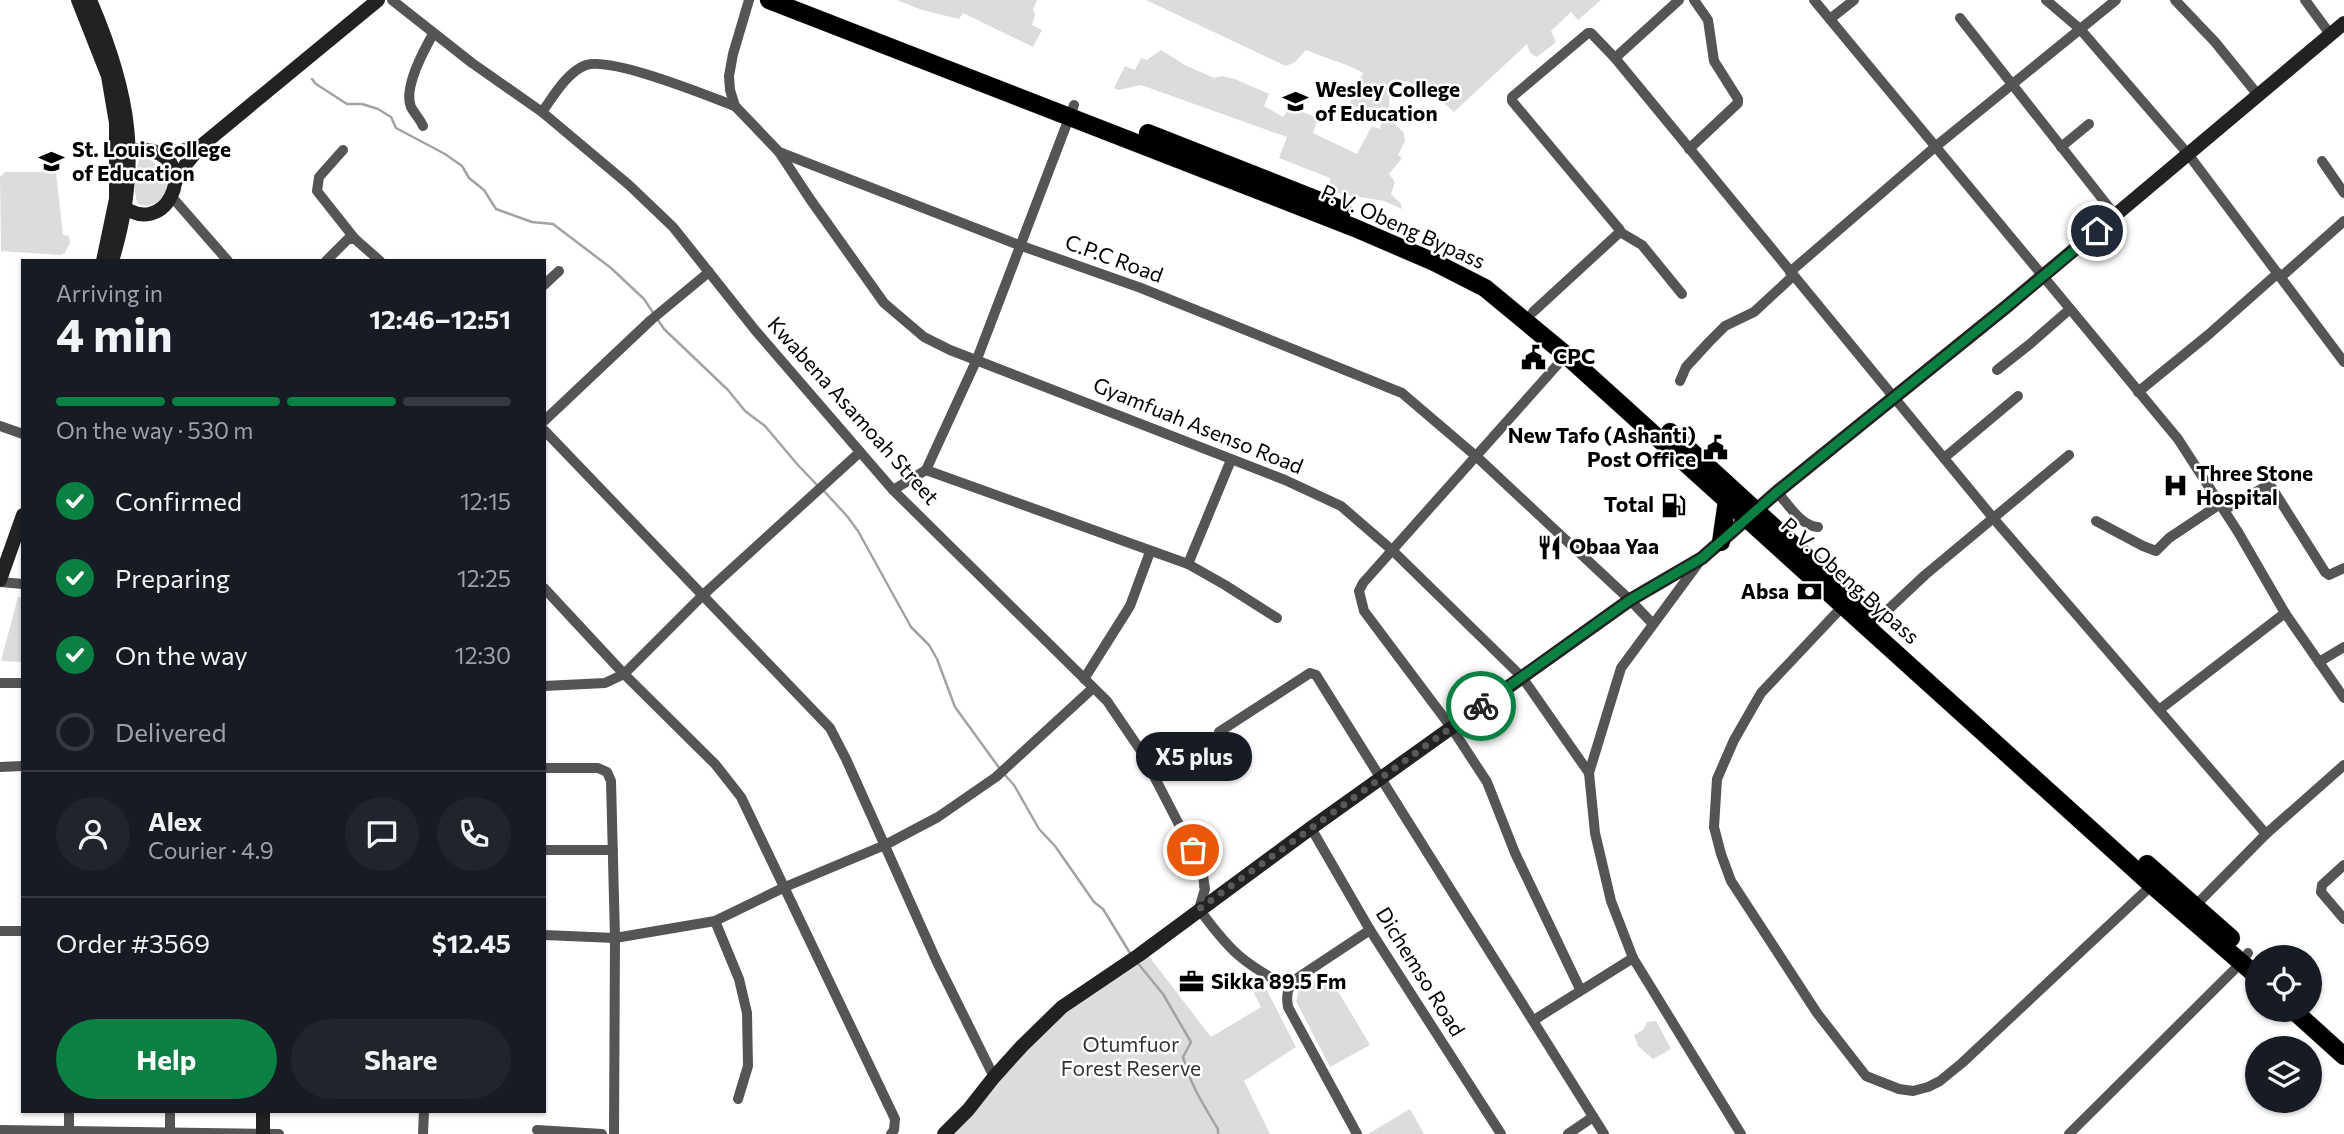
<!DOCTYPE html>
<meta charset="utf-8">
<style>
body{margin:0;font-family:Commissioner,sans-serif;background:#20242c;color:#f1f3f6;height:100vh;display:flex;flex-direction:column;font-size:26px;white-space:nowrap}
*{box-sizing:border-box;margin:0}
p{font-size:23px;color:#9ea1a6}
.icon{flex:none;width:38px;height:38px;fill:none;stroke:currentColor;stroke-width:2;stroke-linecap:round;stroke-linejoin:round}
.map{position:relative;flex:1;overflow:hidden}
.details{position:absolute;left:21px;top:259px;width:525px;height:854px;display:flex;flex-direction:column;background:#171b24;border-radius:0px;box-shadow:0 2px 5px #0004}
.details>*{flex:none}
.fabs{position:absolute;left:2245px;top:945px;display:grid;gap:14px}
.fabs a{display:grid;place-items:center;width:77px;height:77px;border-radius:50%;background:#171b24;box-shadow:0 2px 5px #0004;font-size:35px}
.pin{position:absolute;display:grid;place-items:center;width:60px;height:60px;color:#fff;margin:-30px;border:4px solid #fff;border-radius:50%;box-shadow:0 2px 7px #0007}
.courier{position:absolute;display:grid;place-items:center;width:70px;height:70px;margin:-35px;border:5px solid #0b8043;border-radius:50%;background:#fff;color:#222;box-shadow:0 2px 9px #0007}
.bubble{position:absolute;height:49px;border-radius:24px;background:#171b24;box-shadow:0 2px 5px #0004;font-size:23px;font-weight:700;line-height:49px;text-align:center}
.headline em{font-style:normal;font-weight:700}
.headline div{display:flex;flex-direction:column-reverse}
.headline{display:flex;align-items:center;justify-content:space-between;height:119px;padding:0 35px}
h1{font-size:46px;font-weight:700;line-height:52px}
.bar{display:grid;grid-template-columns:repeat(4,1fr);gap:10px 7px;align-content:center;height:84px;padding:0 35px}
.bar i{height:9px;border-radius:5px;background:#363941}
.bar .selected{background:#0b8043}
.bar p{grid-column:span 4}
.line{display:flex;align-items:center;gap:18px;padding:0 35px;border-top:2px solid #363941}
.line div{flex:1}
.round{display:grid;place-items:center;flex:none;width:74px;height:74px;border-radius:37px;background:#20242c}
ol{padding:0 35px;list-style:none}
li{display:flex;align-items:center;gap:21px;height:77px}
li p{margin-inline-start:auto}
li .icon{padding:7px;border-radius:50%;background:#0b8043;color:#fff;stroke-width:4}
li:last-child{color:#9ea1a6}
li i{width:38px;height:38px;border:4px solid #363941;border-radius:50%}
.button{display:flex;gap:14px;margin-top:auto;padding:14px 35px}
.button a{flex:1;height:80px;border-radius:42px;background:#0b8043;color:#fff;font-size:28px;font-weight:700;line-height:80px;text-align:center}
.button a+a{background:#20242c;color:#f1f3f6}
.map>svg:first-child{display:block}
</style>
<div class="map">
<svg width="2344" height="1134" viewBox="0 0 2344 1134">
<rect width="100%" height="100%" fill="#fff"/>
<g fill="#dcdcdc">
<path d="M897,0H1037L1033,9L1035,15L1032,25L1042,30L1033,47L963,13L959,19L922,10Z"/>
<path d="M1146,0H1601L1578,20L1571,12L1551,31L1556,42L1537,57L1530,53L1527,44L1454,112L1430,91L1422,93L1407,81L1390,89L1389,107L1383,112H1371L1349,105L1363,73C1344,62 1326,59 1306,50L1295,62L1286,66Z"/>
<path d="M1161,50L1185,65L1214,78L1222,76L1235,79L1269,94L1264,106L1283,117L1290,107L1318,118L1313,133L1357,154L1372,126L1380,129L1381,124L1391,120L1404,133L1405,141L1398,155L1402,158L1389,174L1395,182L1391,194L1401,204L1402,209L1384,201L1329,192L1330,178L1279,158L1287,137L1141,85L1118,90L1114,88L1125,66L1135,70L1141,58L1147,60Z"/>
<path d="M146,157C159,164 168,178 167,193C158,202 151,209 138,204C132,191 136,172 139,159Z"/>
<path d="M5,172H56L63,235L69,236L70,243L65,253L60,255L1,251L0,177Z"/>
<path d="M18,597H23V662L1,661Z"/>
<path d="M1148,955L1211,1037L1261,1007L1254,993L1263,983L1296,1047L1244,1081L1270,1134H952L1015,1058L1062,1014Z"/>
<path d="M1327,973L1370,1045L1330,1067L1296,1001L1299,990Z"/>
<path d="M1656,1021L1671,1049L1653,1059L1638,1046L1634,1035L1643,1030L1647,1022Z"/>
<path d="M1410,1109L1424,1134H1368Z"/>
</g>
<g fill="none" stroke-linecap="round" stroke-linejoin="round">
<g stroke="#a3a3a3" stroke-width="2.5">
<path d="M312,79L316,84L347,104H362L378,109L391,117L396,128L445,154L462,166L469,178L484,190L496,209L532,222L553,224L611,268L644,299L664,329L728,390L745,411L765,426L797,464L818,486"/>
<path d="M823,490L847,516L858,531L911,627L929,645L937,659L955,707L1000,769"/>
<path d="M1004,774L1014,785L1039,829L1055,846L1094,902L1103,909L1130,953"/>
<path d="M1136,961L1163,994L1191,1042L1183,1057C1190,1084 1204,1106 1218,1129V1134"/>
</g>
<defs>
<g id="highway">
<path d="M769,0L1355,228L1434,262L1485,288L1566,355L2152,885L2258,977"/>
<path d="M1148,133L1343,210"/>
<path d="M1670,432L1871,616"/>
<path d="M1721,542L1727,500"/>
<path d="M2147,864L2231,938"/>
<path d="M2293,1010L2344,1056"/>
</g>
</defs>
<use href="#highway" stroke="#dbdbdb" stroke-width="19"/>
<g stroke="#555" stroke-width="10">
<path d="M392,0L472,63L542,112L629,185L673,227L755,330L893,490L1107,701L1141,751L1202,869L1205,889L1199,909C1229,950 1243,964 1289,987"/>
<path d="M749,0L733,54L729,76L730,90L735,106L779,152L1019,245L1141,288L1402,393L1477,457L1630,600L1652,623"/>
<path d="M1814,0L2178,439L2238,532L2285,613L2344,698"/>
<path d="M2046,0L2080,29L2188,154L2344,362"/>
<path d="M2175,0L2215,42L2258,95"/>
<path d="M2305,0L2330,34"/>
<path d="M1960,18L2115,215"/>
<path d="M1830,19L1854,0"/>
<path d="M1615,58L1679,0"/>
<path d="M542,112C553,97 567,72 586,65C613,57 705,95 735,106"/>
<path d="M423,126C420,119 414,113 411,107C403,88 424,50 433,34"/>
<path d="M2061,147L2089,124"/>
<path d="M1689,149L1738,103V99L1714,61L1708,20L1694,0"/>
<path d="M343,150L319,177L317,191L355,239L380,261"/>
<path d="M779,152L810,199L884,303L924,337L950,350L1285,480L1341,506L1393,551L1522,677L1589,773"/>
<path d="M2322,161L2344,193"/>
<path d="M172,197L228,261"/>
<path d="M326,261L348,239H355"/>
<path d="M1790,272L1935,147L2116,0"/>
<path d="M2281,277L2344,221"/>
<path d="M544,285L559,271"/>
<path d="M1682,294L1642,245L1620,232V230L1512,101V97L1588,33H1591L1615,58L1994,519L2266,834"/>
<path d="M1533,312L1620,232"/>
<path d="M1566,355L1363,583L1359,591L1364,611L1451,727L1487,782L1515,853L1580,989"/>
<path d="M1997,370L2030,344L2070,309"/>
<path d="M1680,381L1686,367L1709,342L1725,326L1754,312L1793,276"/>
<path d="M2138,392L2208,335L2278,273"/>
<path d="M544,421L651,320L709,272"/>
<path d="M0,426L23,434"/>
<path d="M544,430L830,728L846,759L937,962L994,1077"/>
<path d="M1944,458L2018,396"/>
<path d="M926,470L1188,564L1225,585L1277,618"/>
<path d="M893,490L926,470L977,359L1074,105"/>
<path d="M1777,492C1788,504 1801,526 1818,527"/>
<path d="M2224,510L2268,485L2272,488L2325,572L2329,575L2344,568"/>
<path d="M2096,521L2143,546L2156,551L2169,538L2220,504"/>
<path d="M1700,561L1621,668L1589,773L1595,833L1611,901L1633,958L1741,1134"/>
<path d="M1188,564L1231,460"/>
<path d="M0,582L23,584"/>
<path d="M544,588L624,674L715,764L741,797L895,1119L894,1130L891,1134"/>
<path d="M1843,606L1761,693L1734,740L1717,779L1714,827L1721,854L1731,881L1817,1013L1866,1076L1899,1089L1913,1091L1928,1087L1940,1081L1962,1063L2152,885"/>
<path d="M1876,621L1925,575L2069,455"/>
<path d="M2319,662L2344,647"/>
<path d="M1084,679L1130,606L1150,552"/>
<path d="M0,683H23"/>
<path d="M544,686L605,683L624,674L703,595L860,452"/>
<path d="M2159,710L2285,613"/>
<path d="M1219,732L1310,673L1316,675L1604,1134"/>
<path d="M0,767L23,766"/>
<path d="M544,768H598L607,772L611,781L615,938L614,1134"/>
<path d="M1311,828L1370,930L1501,1134"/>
<path d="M544,850H613"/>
<path d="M2344,865L2322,885L2321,892L2344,919"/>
<path d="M2195,906L2266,834L2344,765"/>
<path d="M715,921L739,979L747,1013L748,1066L738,1099"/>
<path d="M0,931H23"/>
<path d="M544,935L615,938L715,921L785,887L885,845L938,817L996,777L1093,688"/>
<path d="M1534,1020L1633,958"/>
<path d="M170,1111V1132"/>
<path d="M0,1130L279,1134"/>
<path d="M537,1130L602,1134"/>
<path d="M69,1134V1111"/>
<path d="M423,1134L424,1111"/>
<path d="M1357,1134L1288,1007C1286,995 1287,988 1296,979L1370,930"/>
<path d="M1568,1134L1593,1117"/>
<path d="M2069,1134L2241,963L2248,953"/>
</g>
<g stroke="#222" stroke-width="14">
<path d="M78,0L108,76L116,123V199L103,261"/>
<path d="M90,0C130,93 142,163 112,261"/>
<path d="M158,153L181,151L201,146"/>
<path d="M176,181L186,164L201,146L378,0"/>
<path d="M120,204C164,242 200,165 153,151C142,148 131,150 122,158"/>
<path d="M0,580L23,515"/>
<path d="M263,1111V1134"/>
<path d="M944,1134L968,1110L994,1077L1022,1046L1062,1007L1139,955L1311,828L1630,600L1702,558L1777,492L2006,307L2344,23"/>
</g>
<use href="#highway" stroke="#000" stroke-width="18"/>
</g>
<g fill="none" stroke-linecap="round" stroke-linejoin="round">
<path stroke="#595959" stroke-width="7" stroke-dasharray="0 12.6" d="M1193,850C1204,872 1205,886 1199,909L1481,706"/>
<path stroke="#0b8043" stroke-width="9" d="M1481,706L1630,600L1702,558L1777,492L2006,307L2097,231"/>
</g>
<defs>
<symbol id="university-bare" viewBox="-9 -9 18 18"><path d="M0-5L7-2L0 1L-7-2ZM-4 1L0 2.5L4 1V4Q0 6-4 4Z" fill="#000" stroke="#fff" stroke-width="2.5" paint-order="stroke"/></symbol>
<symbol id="civic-bare" viewBox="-9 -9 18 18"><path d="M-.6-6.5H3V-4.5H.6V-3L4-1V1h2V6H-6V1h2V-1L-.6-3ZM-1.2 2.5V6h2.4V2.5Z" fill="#000" stroke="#fff" stroke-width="2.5" paint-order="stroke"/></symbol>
<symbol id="hospital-bare" viewBox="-9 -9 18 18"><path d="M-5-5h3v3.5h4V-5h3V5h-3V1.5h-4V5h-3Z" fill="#000" stroke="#fff" stroke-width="2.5" paint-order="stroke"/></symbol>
<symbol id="fuel-bare" viewBox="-9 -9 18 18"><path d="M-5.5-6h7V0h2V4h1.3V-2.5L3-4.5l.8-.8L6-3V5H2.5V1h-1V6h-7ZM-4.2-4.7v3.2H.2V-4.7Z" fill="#000" stroke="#fff" stroke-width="2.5" paint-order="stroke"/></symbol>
<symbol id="restaurant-bare" viewBox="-9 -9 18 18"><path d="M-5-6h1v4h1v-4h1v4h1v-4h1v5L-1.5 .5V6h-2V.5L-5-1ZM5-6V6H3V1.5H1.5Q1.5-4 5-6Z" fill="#000" stroke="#fff" stroke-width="2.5" paint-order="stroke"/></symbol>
<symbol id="bank-bare" viewBox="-9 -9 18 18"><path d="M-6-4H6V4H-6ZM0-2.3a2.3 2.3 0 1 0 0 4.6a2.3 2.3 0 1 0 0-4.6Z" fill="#000" stroke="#fff" stroke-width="2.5" paint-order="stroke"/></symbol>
<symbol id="office-bare" viewBox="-9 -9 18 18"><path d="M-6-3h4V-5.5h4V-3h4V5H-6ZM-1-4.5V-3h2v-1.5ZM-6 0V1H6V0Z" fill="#000" stroke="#fff" stroke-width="2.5" paint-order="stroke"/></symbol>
</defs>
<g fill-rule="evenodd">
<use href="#university-bare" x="1278" y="84" width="35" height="35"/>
<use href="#university-bare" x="34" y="144" width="35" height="35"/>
<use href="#civic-bare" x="1516" y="340" width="35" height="35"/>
<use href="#civic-bare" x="1698" y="430" width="35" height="35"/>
<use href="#hospital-bare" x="2158" y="468" width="35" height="35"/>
<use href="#fuel-bare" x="1656" y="488" width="35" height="35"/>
<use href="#restaurant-bare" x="1532" y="530" width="35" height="35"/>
<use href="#bank-bare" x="1792" y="574" width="35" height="35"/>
<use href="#office-bare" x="1174" y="964" width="35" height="35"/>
</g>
<g text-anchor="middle" stroke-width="5" stroke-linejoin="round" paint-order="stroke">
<g font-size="21" font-weight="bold" fill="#000" stroke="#fff" text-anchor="start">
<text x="1315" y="97">Wesley College<tspan x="1315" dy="24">of Education</tspan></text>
<text x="72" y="157">St. Louis College<tspan x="72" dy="24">of Education</tspan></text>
<text x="1553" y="364">CPC</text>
<text x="1696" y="443" text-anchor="end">New Tafo (Ashanti)<tspan x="1696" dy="24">Post Office</tspan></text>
<text x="2196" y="481">Three Stone<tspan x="2196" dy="24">Hospital</tspan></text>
<text x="1654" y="512" text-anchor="end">Total</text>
<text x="1569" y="554">Obaa Yaa</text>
<text x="1789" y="599" text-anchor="end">Absa</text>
<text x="1211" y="989">Sikka 89.5 Fm</text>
</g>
<g font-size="21" fill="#000" stroke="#fff">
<text transform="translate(1403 227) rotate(24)" y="7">P. V. Obeng Bypass</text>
<text transform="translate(1114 259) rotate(20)" y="7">C.P.C Road</text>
<text transform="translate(853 411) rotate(48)" y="7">Kwabena Asamoah Street</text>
<text transform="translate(1198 426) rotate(22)" y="7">Gyamfuah Asenso Road</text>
<text transform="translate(1850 581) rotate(42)" y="7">P. V. Obeng Bypass</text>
<text transform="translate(1420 972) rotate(58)" y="7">Dichemso Road</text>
</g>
<g font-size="21" fill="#333" stroke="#fff">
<text x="1131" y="1052">Otumfuor<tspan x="1131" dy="24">Forest Reserve</tspan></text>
</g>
</g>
</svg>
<div class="fabs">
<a><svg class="icon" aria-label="locate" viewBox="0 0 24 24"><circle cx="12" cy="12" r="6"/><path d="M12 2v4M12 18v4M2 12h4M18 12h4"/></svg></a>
<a><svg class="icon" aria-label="layers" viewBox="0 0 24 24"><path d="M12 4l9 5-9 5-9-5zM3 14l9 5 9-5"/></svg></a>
</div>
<div class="pin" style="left:1193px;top:850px;background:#ea580c"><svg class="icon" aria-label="bag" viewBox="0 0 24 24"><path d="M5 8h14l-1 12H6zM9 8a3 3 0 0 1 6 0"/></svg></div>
<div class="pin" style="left:2097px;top:231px;background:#1f2937"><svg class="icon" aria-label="home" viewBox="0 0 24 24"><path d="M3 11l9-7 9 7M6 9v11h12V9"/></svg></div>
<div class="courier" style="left:1481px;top:706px"><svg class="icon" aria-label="bike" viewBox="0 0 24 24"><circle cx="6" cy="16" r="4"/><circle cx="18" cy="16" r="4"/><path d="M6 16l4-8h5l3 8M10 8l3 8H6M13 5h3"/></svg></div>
<div class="bubble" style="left:1136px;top:732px;width:116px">X5 plus</div>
<section class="details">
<div class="headline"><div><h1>4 min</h1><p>Arriving in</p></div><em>12:46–12:51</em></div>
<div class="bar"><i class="selected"></i><i class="selected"></i><i class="selected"></i><i></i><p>On the way · 530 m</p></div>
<ol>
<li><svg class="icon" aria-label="check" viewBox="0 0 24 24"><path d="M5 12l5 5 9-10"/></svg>Confirmed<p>12:15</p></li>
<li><svg class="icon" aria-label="check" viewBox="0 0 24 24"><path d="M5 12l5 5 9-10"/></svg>Preparing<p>12:25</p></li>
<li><svg class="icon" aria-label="check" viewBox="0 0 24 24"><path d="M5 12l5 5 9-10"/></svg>On the way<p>12:30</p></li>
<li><i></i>Delivered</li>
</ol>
<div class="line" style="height:126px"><a class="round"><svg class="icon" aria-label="person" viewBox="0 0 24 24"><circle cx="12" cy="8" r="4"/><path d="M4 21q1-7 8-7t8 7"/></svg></a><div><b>Alex</b><p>Courier · 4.9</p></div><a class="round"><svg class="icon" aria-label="chat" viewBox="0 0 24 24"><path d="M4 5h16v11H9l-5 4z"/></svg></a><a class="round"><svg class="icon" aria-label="phone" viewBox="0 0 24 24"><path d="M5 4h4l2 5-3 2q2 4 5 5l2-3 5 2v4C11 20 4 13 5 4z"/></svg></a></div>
<div class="line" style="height:91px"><div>Order #3569</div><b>$12.45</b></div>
<div class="button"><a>Help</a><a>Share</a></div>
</section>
</div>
